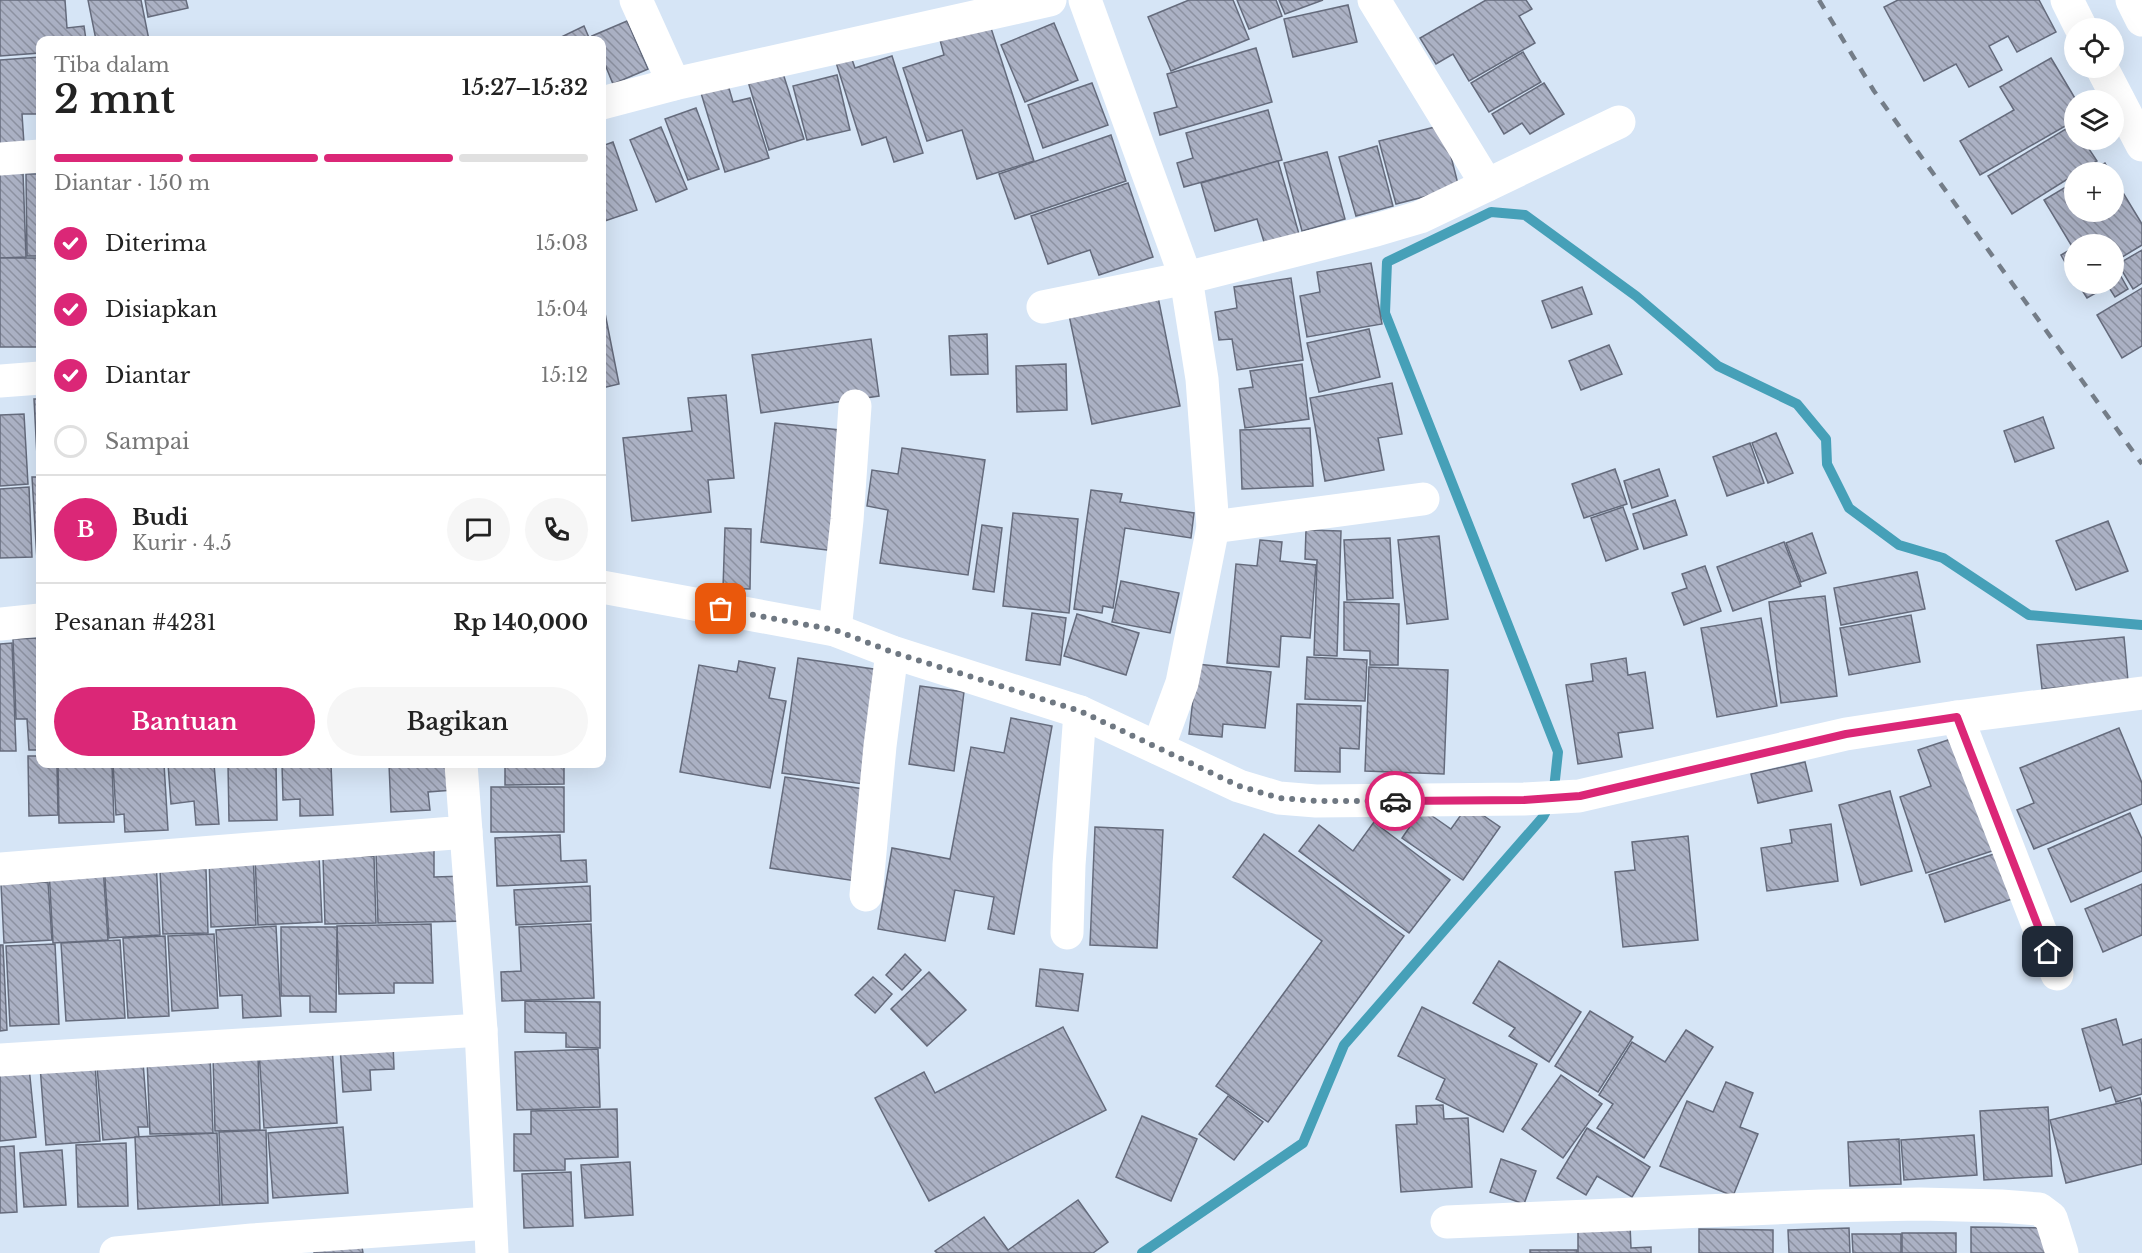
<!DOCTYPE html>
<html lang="id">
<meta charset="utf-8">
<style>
body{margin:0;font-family:"Libre Baskerville",serif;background:#f6f6f6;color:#222;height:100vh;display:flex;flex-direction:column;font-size:22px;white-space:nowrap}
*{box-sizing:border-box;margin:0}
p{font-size:20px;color:#767676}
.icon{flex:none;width:33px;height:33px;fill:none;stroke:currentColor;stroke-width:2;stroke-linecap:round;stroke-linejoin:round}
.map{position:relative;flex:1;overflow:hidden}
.panel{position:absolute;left:36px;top:36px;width:570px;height:732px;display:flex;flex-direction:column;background:#fff;border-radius:12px;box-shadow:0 6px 24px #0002}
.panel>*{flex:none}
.tools{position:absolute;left:2064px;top:18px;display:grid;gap:12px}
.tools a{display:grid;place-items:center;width:60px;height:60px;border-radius:50%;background:#fff;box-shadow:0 6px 24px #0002;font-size:30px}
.pin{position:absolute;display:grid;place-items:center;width:51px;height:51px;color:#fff;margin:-26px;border-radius:12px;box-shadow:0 3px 9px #0006}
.courier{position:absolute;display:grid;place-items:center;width:60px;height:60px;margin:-30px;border:4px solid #db2777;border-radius:50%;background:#fff;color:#222;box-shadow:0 2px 8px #0007}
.headline em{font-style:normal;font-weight:600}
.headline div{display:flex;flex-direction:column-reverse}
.headline{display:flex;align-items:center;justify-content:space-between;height:102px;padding:0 18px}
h1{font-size:39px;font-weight:600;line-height:45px}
.bar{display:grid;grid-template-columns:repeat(4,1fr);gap:9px 6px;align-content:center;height:72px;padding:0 18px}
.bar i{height:8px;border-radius:4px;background:#e0e0e0}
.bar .on{background:#db2777}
.bar p{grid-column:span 4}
.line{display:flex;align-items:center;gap:15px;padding:0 18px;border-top:2px solid #e0e0e0}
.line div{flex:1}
.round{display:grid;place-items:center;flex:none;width:63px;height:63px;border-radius:32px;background:#f6f6f6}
ol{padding:0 18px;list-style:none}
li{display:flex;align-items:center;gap:18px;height:66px}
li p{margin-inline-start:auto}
li .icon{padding:6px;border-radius:50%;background:#db2777;color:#fff;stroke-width:4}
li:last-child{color:#767676}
li i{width:33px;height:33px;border:3px solid #e0e0e0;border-radius:50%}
.cta{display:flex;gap:12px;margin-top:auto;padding:12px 18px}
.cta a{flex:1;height:69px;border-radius:36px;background:#db2777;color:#fff;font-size:24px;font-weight:600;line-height:69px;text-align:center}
.cta a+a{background:#f6f6f6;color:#222}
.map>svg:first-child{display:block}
</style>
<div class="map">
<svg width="2142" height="1253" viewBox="0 0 2142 1253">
<defs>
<pattern id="building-back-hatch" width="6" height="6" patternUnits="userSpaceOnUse" patternTransform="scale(1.5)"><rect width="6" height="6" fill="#abb1c4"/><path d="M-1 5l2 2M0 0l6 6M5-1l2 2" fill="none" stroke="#8c91a1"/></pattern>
</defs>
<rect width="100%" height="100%" fill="#d6e5f6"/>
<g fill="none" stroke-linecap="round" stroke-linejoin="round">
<path stroke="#46a0b8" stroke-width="10" d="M1142,1253L1303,1143L1344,1045L1543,817L1553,798L1558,752L1385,313L1387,262L1491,212L1525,215L1636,296L1718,366L1797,404L1826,439L1827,464L1849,508L1899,545L1943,558L2029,615L2142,625"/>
</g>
<g fill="url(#building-back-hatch)" stroke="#656b7c" stroke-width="1.5">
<path d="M0,0H65L67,28L84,26L86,40H40V53L0,56Z"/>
<path d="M88,0H141L149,40H96Z"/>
<path d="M145,0H186L188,8L148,17Z"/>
<path d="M1189,0H1233L1249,39L1171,71L1148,17Z"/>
<path d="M1237,0H1276L1282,16L1249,29Z"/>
<path d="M1279,0H1323L1285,14Z"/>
<path d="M1486,0H1526L1532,9L1519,16L1535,43L1469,81L1453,54L1436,64L1420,38Z"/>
<path d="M1898,0H2039L2056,32L2017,52L2008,36L1989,46L2002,70L1969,87L1956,64L1924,81L1884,7Z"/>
<path d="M1348,5L1357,42L1293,57L1284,19Z"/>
<path d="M627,21L648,69L613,84L602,57V40H594L592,36Z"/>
<path d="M1054,23L1078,80L1025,102L1001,45Z"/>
<path d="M990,25L1034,161L977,179L962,130L927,141L903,68L944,55L940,40Z"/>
<path d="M584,26L590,40H560L559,38Z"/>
<path d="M1256,48L1272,102L1160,135L1154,113L1177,107L1167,74Z"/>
<path d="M849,51L855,68L892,56L923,153L894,162L886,137L862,145L834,56Z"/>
<path d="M1523,52L1541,82L1489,112L1471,83Z"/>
<path d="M40,57V131H38L37,114H22L24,144L0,145V60Z"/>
<path d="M2051,58L2076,100L2074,121L1980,175L1960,141L2014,110L2000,87Z"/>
<path d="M780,64L804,139L769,150L746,75Z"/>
<path d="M837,75L850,130L807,140L793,86Z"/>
<path d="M1092,83L1108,125L1043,148L1028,105Z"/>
<path d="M1544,83L1564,114L1530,134L1522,123L1504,134L1492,114Z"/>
<path d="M728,85L733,102L750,98L769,158L725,172L701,93Z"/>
<path d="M696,108L719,169L688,180L665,119Z"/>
<path d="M1268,110L1282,160L1184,187L1177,163L1193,158L1186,133Z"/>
<path d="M2074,124V140H2083L2097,161L2079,172H2074V175L2012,214L1988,176Z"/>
<path d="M1443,125L1459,188L1396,204L1379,141Z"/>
<path d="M661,127L687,189L656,202L630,140Z"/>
<path d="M1111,135L1126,181L1015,219L999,174Z"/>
<path d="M613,142L637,210L602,222V146Z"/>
<path d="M1377,146L1393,206L1356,216L1339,157Z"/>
<path d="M1327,152L1345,219L1302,231L1284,163Z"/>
<path d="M1278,161L1299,234L1265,245L1257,219L1215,231L1201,183Z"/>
<path d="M2105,163L2110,172H2089Z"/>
<path d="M23,172L26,257L0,258V173Z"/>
<path d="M26,174H40V256H27Z"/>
<path d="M2114,178L2142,224V245L2114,262V244H2074V278L2061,255L2073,248L2044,200L2074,182V212H2114Z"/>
<path d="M1128,183L1153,257L1099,275L1090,250L1048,264L1031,216Z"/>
<path d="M2142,250V283L2133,289L2118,264Z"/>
<rect x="0" y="258" width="40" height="89"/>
<path d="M1371,263L1382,324L1307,337L1300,296L1320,292L1317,272Z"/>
<path d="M2114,264L2128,289L2115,297L2108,286L2087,298L2078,284H2114Z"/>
<path d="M1291,278L1303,360L1237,370L1232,339L1219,340L1215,312L1237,308L1234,287Z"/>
<path d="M1582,287L1592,314L1552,328L1542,301Z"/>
<path d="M2142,288V346L2122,358L2097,315Z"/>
<path d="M1158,297L1180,406L1092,424L1069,315Z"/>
<path d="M602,298L619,384L602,388Z"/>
<path d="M1369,329L1380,377L1319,392L1307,343Z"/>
<path d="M987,334L988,374L951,375L949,336Z"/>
<path d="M871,339L879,396L761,413L752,355Z"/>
<path d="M1609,345L1622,374L1581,390L1569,361Z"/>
<path d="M1066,364L1067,410L1017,412L1016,366Z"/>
<path d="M1302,364L1309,419L1245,428L1239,389L1253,387L1250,371Z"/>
<path d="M1392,383L1402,434L1378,438L1384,470L1325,481L1310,398Z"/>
<path d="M726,395L734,478L708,480L711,512L632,521L623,438L692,431L688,398Z"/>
<path d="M34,399H40V475H38Z"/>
<path d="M24,414L28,484L0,486V415Z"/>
<path d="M2043,417L2054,448L2015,462L2004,431Z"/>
<path d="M775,423L849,431L835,551L761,542Z"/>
<path d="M1310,428L1313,486L1242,489L1240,430Z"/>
<path d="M1776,433L1793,473L1768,483L1752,443Z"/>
<path d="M1750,443L1764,483L1727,496L1713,457Z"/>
<path d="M902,448L985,460L968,575L880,563L888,510L867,506L872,470L898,474Z"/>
<path d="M1615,469L1627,504L1584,518L1572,484Z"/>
<path d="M1659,469L1668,496L1632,508L1624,481Z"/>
<path d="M32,477H40V560H37Z"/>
<path d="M29,487L32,557L0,558V489Z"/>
<path d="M1091,490L1122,494L1120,502L1194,513L1191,538L1125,528L1113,608L1103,606L1102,613L1074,609Z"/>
<path d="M1675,500L1687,535L1644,549L1633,514Z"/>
<path d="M1623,507L1638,549L1606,561L1591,518Z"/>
<path d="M1013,513L1078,519L1069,613L1003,606Z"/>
<path d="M2108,521L2128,571L2076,590L2056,541Z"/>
<path d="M982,525L1002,528L994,592L973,589Z"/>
<path d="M725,528L751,529L750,589L723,588Z"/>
<path d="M1306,530L1341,531L1337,656L1314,655L1317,560L1305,559Z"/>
<path d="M1812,533L1826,573L1801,582L1786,543Z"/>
<path d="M1439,536L1448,619L1407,624L1398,540Z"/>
<path d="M1390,538L1393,598L1347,600L1344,540Z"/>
<path d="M1260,540L1282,542L1280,561L1316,565L1310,638L1281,636L1279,667L1227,663L1236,564L1257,566Z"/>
<path d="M1784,542L1801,586L1733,611L1717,567Z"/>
<path d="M1705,566L1721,611L1684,625L1672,593L1687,588L1682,574Z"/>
<path d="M1917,572L1925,609L1841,625L1834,588Z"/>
<path d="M1121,581L1179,593L1170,633L1112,622Z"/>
<path d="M1825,596L1837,696L1781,703L1769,602Z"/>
<path d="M1344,602L1399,604L1398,665H1370V651L1344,650Z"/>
<path d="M1032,613L1066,618L1060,665L1026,660Z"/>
<path d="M1077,614L1139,633L1126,675L1064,656Z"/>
<path d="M1911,615L1920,662L1849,675L1840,628Z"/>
<path d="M1761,618L1777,706L1717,717L1701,628Z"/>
<path d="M2124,637L2128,681L2042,689L2037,645Z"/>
<path d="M40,638V750H29L27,719H16L13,639Z"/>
<path d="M12,643L16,751H0V644Z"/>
<path d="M1307,657L1367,660L1365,701L1305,699Z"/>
<path d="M798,658L880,670L864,784L782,773Z"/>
<path d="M1626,658L1628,675L1645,672L1653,728L1618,733L1622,757L1578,764L1566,685L1593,681L1591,664Z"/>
<path d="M739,661L775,668L769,698L786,701L770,788L680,772L699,665L737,672Z"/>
<path d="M1197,664L1271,672L1265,728L1223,724L1222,737L1189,734Z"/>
<path d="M1369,667L1448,670L1444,774L1365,771Z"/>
<path d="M920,686L964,692L954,771L909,764Z"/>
<path d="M1297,704L1361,706L1359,749L1340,748V772L1295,771Z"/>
<path d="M1011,718L1052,726L1014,934L988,929L994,897L955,890L945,941L878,929L892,848L950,859L971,747L1004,753Z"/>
<path d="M2119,728L2142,783V804L2034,849L2017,810L2034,803L2020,768Z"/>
<path d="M1957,737L1995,850L1926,873L1900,797L1931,786L1918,750Z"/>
<path d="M28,756H40V764H57L58,815L29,816Z"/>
<path d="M1805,762L1812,791L1758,803L1751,774Z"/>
<path d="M58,764H112L114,822L59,823Z"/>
<path d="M113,764H164L168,830L125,832L124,814L116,815Z"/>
<path d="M168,764H214L219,824L196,825L194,801L171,804Z"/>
<path d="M228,764H276L277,820L229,821Z"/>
<path d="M282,764H331L333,815L300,816V799L283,800Z"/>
<path d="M389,764H452L453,790L428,792L430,810L391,812Z"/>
<path d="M505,764H564V784L505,785Z"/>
<path d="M785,777L870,790L856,881L770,868Z"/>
<rect x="491" y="787" width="73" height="45"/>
<path d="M1890,791L1912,871L1861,885L1839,805Z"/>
<path d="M1468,805L1500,827L1463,880L1402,838L1422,809L1451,829Z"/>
<path d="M2130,813L2142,839V871L2071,902L2048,849Z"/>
<path d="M1374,822L1450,880L1409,933L1299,851L1319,825L1353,851Z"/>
<path d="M1831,824L1838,881L1767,891L1761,848L1792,843L1790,830Z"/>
<path d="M1095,827L1163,830L1157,948L1090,945Z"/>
<path d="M1264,834L1404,936L1268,1122L1216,1086L1322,941L1233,877Z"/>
<path d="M560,835L561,861L586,860L587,882L497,886L495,838Z"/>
<path d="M1688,836L1698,940L1623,947L1615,872L1635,870L1632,842Z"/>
<path d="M434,850V877L467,876L468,921L378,923L376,852Z"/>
<path d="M253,852L256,925L211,927L209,854Z"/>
<path d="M1997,853L2012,899L1945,922L1929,875Z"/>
<path d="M319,855L322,922L258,925L255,858Z"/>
<path d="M374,856L376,923L325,924L323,857Z"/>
<path d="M156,861L160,935L109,938L104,864Z"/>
<path d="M103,866L108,940L53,943L49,870Z"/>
<path d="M206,869L208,933L163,934L160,870Z"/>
<path d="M48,882L52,940L4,943L1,884Z"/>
<path d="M2142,884V935L2103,952L2085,909Z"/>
<path d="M590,886L591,921L516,925L514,890Z"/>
<path d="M431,924L433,983H394V993L339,994L337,926Z"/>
<path d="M591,924L594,998L502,1001L501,972L521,971L519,927Z"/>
<path d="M276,926L281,1016L243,1018L242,995L220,996L216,930Z"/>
<path d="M281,927H337L336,1012H310V996H281Z"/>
<path d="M214,934L218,1008L172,1011L168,936Z"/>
<path d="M165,936L169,1016L128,1018L123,938Z"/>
<path d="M120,940L125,1018L66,1021L61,943Z"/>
<path d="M55,944L59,1024L10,1026L6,946Z"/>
<path d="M0,945H3L7,1030L0,1031Z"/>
<path d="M905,954L921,970L902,990L886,975Z"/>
<path d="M1499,961L1581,1012L1549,1062L1509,1036L1515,1028L1473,1003Z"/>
<path d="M1040,969L1083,974L1078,1011L1036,1006Z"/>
<path d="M929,972L966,1010L927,1046L891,1009Z"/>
<path d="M873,977L892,994L875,1013L855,995Z"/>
<path d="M525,1001L600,1002V1048L566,1047V1033L525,1032Z"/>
<path d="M1422,1007L1537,1064L1503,1132L1436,1099L1445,1079L1398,1056Z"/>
<path d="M1590,1011L1633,1037L1598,1092L1555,1066Z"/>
<path d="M2116,1019L2123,1045L2142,1039V1094L2116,1102L2111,1087L2100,1091L2082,1029Z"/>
<path d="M1063,1027L1106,1110L929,1201L875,1098L924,1072L935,1093Z"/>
<path d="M1686,1030L1713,1047L1644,1158L1597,1128L1613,1104L1599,1095L1632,1042L1665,1062Z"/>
<path d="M393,1043L394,1069L370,1070L371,1090L343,1092L340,1046Z"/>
<path d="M332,1046L337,1123L264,1128L259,1051Z"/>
<path d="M598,1049L600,1107L517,1110L515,1052Z"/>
<path d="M258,1054L260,1130L215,1131L213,1055Z"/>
<path d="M210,1056L213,1133L150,1134L147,1058Z"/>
<path d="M143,1062L148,1127H138L139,1137L103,1140L97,1066Z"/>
<path d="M95,1063L100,1141L46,1145L40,1066Z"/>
<path d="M29,1067L36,1137L0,1141V1070Z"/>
<path d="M1561,1075L1602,1104L1563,1158L1522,1129Z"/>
<path d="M1726,1082L1753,1093L1740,1127L1758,1134L1733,1196L1660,1166L1687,1101L1713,1112Z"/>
<path d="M1228,1096L1263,1122L1234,1160L1199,1134Z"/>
<path d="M2140,1098L2142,1106V1164L2066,1183L2050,1120Z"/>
<path d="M1443,1105L1444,1119L1468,1118L1472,1187L1401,1192L1396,1125L1417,1124L1416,1106Z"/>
<path d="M2048,1107L2052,1176L1984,1180L1980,1111Z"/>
<path d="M617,1109L618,1157L565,1159V1170L514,1171V1134H531V1111Z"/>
<path d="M1142,1116L1197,1139L1171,1201L1116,1177Z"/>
<path d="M343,1127L348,1193L273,1198L268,1133Z"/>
<path d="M1587,1128L1650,1167L1632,1197L1597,1176L1586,1195L1557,1178Z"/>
<path d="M266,1130L268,1203L222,1205L219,1132Z"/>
<path d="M217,1133L220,1205L138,1209L135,1137Z"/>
<path d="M1974,1135L1977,1175L1904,1180L1901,1140Z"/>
<path d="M1899,1139L1901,1184L1850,1186L1848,1142Z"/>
<path d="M126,1143L128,1206L78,1207L76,1145Z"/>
<path d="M14,1146L17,1212L0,1213V1147Z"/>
<path d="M62,1150L66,1205L24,1207L20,1153Z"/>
<path d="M1501,1159L1536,1171L1524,1204L1490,1192Z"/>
<path d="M630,1162L633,1215L585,1218L581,1165Z"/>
<path d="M571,1172L573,1226L524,1228L522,1174Z"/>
<path d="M1078,1200L1108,1242L1093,1253H937L935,1251L984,1217L1008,1250Z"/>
<path d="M1630,1225L1631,1248L1651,1247V1253H1578V1227Z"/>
<path d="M1971,1227L2047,1228V1253H1971Z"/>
<path d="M1849,1228L1850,1253H1789L1788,1230Z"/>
<path d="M1699,1229L1773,1230V1253H1699Z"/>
<rect x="1902" y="1233" width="54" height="20"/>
<path d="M1852,1234H1901V1253H1853Z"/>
<path d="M362,1247L363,1253H314V1250Z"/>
<rect x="1530" y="1250" width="47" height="3"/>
</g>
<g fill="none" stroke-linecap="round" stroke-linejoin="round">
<g stroke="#fff" stroke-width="33">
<path d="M636,0L674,84"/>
<path d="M1085,0L1186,278L1202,379L1213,527L1182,683L1158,748"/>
<path d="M602,103L674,84L1050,0"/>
<path d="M0,159L40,156"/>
<path d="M1487,185L1619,122"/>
<path d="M1043,307L1186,278L1376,230L1420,217L1487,185L1374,0"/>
<path d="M0,381L40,378"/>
<path d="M1213,527L1423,499"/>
<path d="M602,587L835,630L892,652L1080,712L1239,786L1279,798L1316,801L1524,799L1579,796L1846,734L1957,717L2142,693"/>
<path d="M0,624L40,620"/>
<path d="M835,630L847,520L855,406"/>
<path d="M1957,717L2057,974"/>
<path d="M466,832L481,1030L492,1253"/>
<path d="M0,869L466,832L461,764"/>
<path d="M866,895L880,746L892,652"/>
<path d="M1067,933L1069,865L1080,712"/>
<path d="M0,1060L481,1030"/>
<path d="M1447,1222L1821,1206L1920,1204L2001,1206L2039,1209L2051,1218L2062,1253"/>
<path d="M116,1253L252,1240L489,1223"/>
</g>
<g stroke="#fff" stroke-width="33">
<path d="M2067,0L2081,28"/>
<path d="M2132,0L2142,20"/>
<path d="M2102,68L2142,145"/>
</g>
<path stroke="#747d88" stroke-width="4.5" stroke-dasharray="10 10" stroke-linecap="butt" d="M1819,0L1874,91L2142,464"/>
</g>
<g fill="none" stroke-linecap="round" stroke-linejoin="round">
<path stroke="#6f7882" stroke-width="6" stroke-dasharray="0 10.8" d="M721,609L835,630L892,652L1080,711L1239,786L1279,798L1316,801H1395"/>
<path stroke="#db2777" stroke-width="8" d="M1395,801L1524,800L1580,796L1846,734L1957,717L2048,952"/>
</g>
</svg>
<div class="tools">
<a><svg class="icon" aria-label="locate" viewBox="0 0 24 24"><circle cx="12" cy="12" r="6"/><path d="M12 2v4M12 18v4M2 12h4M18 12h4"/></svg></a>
<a><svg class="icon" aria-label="layers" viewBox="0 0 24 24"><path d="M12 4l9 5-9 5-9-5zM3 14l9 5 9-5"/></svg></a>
<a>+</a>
<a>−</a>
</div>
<div class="pin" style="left:721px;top:609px;background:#ea580c"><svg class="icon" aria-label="bag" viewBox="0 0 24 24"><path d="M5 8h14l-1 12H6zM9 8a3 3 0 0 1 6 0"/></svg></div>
<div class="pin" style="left:2048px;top:952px;background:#1f2937"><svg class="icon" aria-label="home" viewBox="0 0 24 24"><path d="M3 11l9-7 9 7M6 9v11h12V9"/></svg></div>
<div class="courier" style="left:1395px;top:801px"><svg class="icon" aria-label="car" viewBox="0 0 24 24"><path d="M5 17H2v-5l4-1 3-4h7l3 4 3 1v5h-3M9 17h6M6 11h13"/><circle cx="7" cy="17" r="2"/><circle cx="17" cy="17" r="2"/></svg></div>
<section class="panel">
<div class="headline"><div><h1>2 mnt</h1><p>Tiba dalam</p></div><em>15:27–15:32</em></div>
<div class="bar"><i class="on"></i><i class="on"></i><i class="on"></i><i></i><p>Diantar · 150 m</p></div>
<ol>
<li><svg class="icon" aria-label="check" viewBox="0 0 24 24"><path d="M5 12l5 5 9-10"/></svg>Diterima<p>15:03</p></li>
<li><svg class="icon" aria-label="check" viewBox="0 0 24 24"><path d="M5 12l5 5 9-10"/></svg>Disiapkan<p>15:04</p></li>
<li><svg class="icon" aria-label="check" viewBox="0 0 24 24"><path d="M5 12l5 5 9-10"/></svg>Diantar<p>15:12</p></li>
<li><i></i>Sampai</li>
</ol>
<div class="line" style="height:108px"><b class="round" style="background:#db2777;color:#fff">B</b><div><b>Budi</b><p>Kurir · 4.5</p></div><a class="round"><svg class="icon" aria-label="chat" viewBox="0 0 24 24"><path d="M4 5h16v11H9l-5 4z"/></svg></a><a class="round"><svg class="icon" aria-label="phone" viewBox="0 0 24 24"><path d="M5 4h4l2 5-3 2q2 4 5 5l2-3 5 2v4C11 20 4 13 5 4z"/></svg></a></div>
<div class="line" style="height:78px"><div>Pesanan #4231</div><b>Rp 140,000</b></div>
<div class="cta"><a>Bantuan</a><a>Bagikan</a></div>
</section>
</div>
